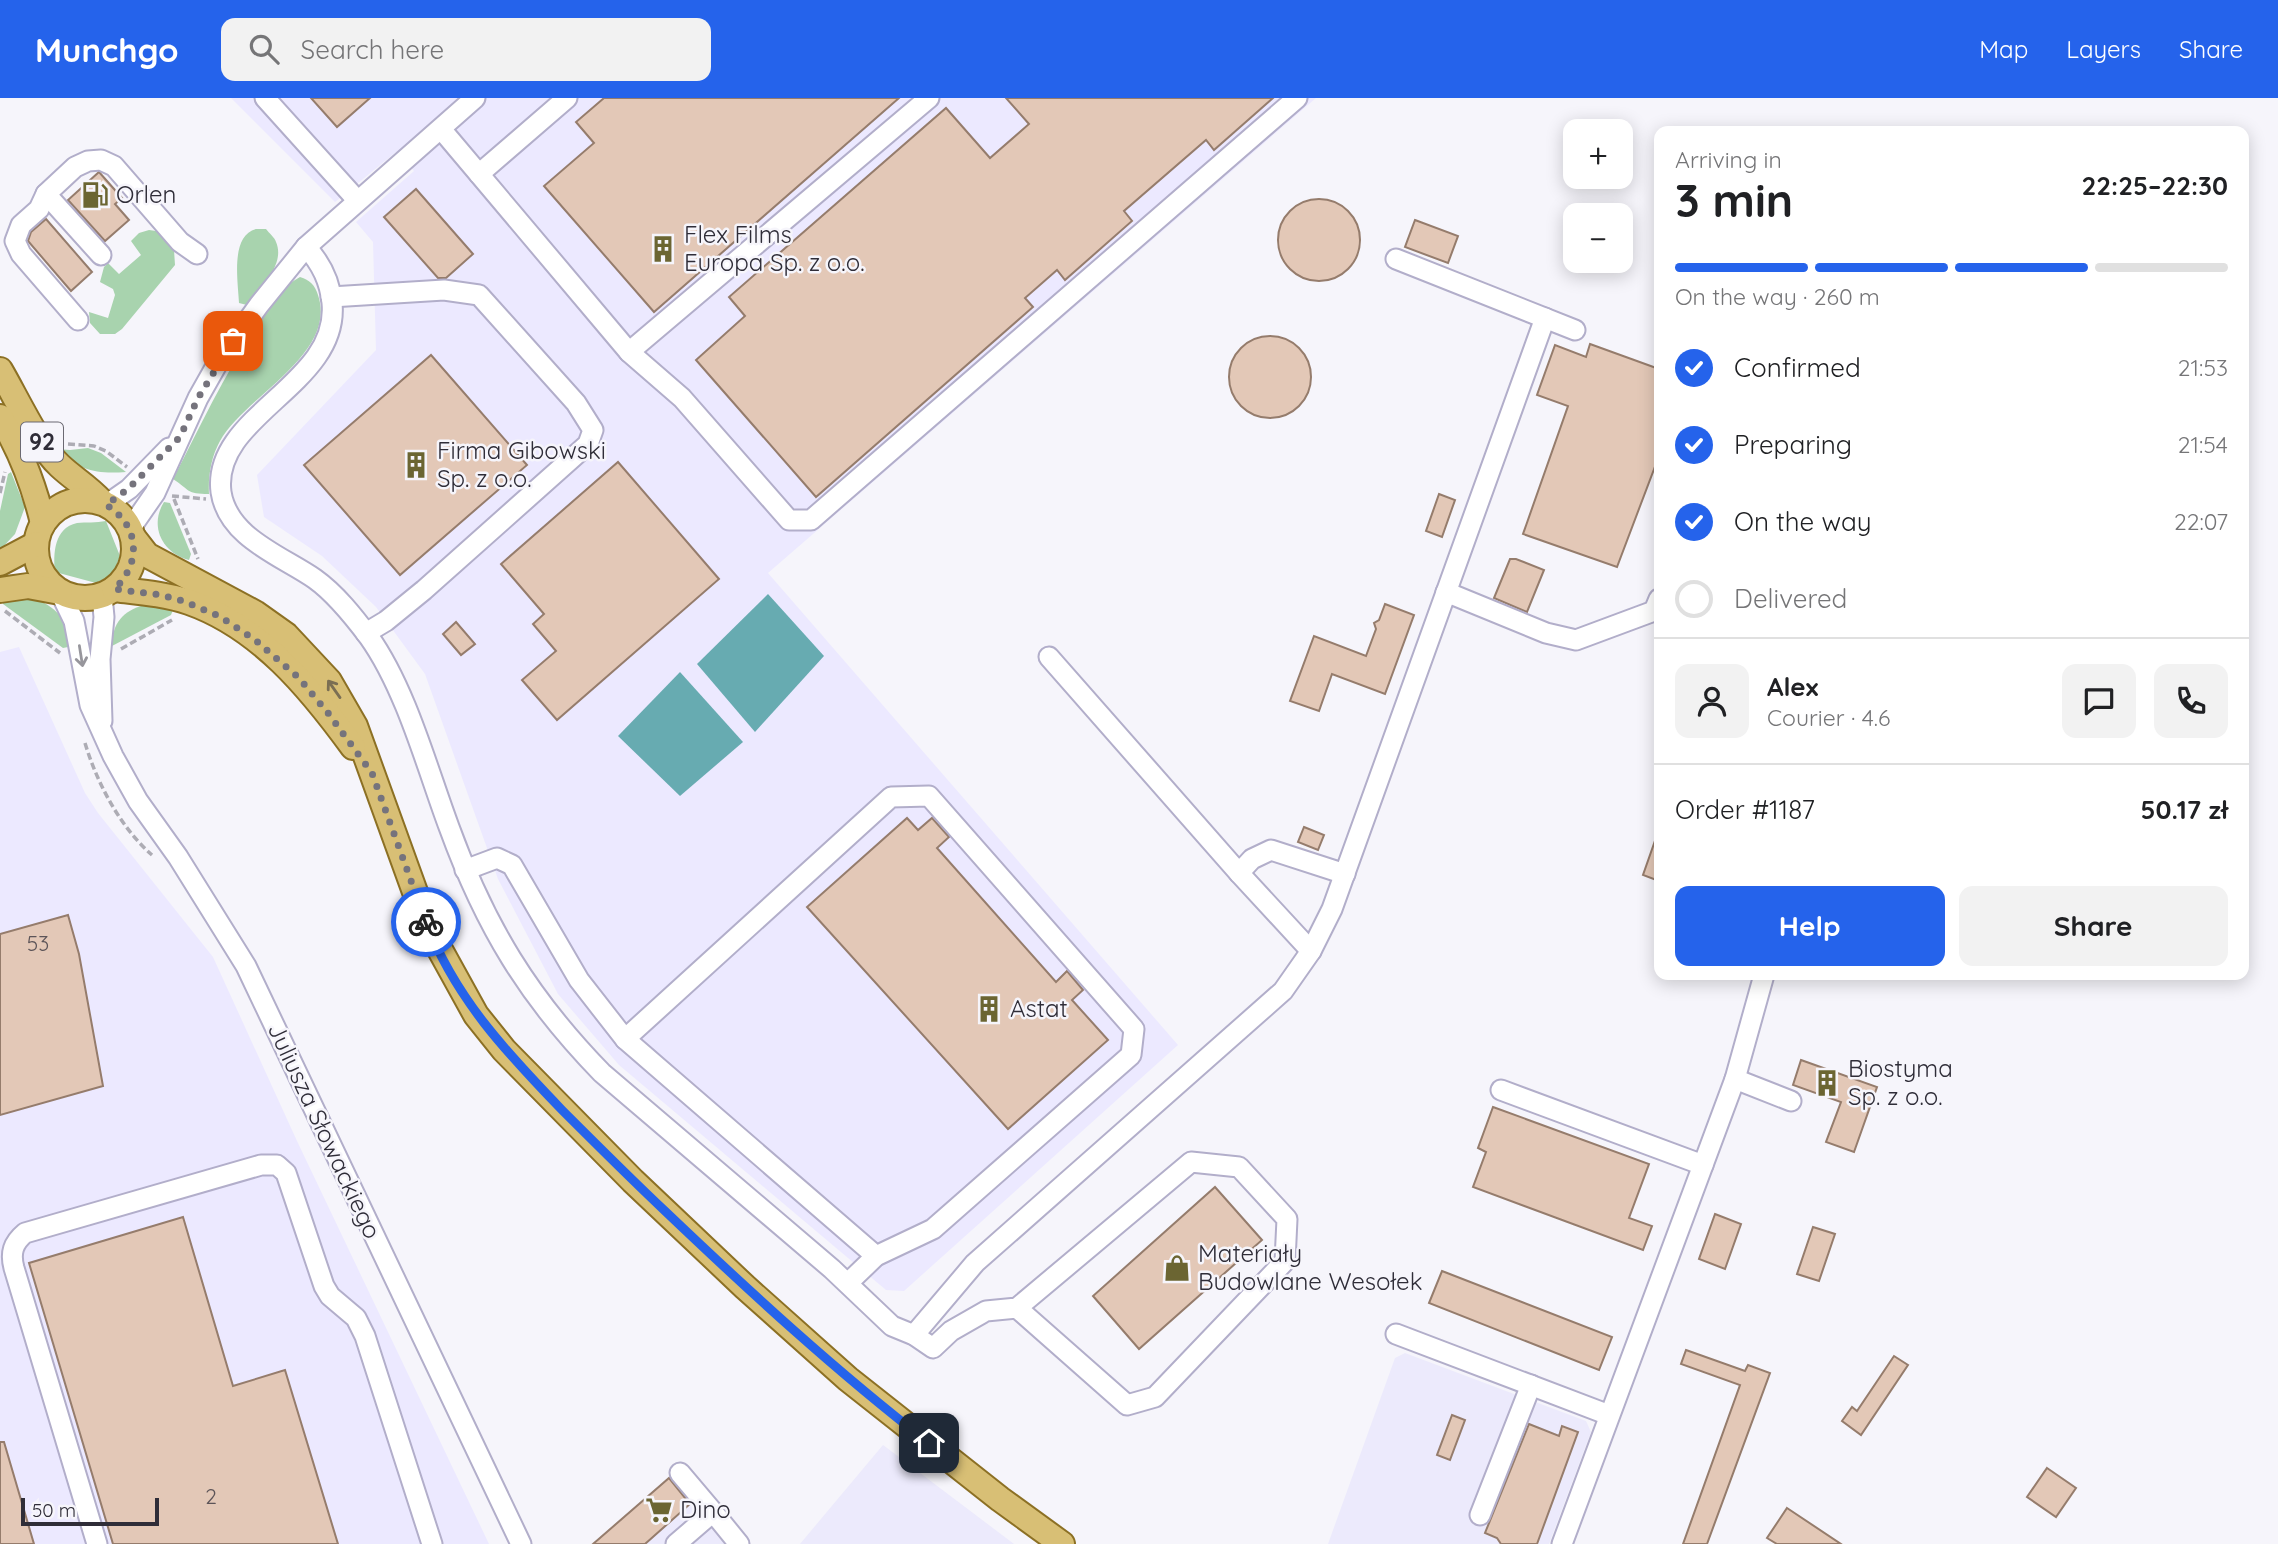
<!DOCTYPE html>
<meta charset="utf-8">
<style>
body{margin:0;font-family:Quicksand,sans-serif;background:#f2f2f2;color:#202124;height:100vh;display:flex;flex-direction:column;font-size:26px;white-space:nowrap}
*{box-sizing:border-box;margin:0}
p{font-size:23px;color:#757577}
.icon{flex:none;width:38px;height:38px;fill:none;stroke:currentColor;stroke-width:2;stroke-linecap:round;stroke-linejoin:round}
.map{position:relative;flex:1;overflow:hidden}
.sheet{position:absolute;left:1654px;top:28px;width:595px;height:854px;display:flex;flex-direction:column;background:#fff;border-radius:14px;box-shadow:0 4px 18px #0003}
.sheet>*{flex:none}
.controls{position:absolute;left:1563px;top:21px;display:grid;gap:14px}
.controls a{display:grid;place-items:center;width:70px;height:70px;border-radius:14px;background:#fff;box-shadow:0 4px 18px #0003;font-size:35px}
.scale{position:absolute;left:21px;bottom:18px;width:138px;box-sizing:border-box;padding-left:7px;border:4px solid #2f2d38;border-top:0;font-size:19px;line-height:24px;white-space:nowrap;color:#2f2d38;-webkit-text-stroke:5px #f6f5fb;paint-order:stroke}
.pin{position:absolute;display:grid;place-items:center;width:60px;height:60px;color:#fff;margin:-30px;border-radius:14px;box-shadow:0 4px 10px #0006}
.courier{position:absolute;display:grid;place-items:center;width:70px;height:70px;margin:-35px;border:5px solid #2563eb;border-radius:50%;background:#fff;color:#222;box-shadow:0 2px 9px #0007}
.overview em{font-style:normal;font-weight:800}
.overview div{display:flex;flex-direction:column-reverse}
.overview{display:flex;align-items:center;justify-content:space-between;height:119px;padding:0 21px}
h1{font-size:46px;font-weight:800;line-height:52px}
.bar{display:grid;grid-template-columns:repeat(4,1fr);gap:10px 7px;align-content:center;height:84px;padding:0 21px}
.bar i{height:9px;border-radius:5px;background:#e0e0e0}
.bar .current{background:#2563eb}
.bar p{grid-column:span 4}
.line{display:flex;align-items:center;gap:18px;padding:0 21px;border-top:2px solid #e0e0e0}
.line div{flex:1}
.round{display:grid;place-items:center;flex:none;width:74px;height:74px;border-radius:14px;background:#f2f2f2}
ol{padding:0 21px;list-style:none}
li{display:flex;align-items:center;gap:21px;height:77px}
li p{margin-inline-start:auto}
li .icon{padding:7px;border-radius:50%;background:#2563eb;color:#fff;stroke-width:4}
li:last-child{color:#757577}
li i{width:38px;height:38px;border:4px solid #e0e0e0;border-radius:50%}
.action{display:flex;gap:14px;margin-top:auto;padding:14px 21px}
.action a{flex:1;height:80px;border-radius:14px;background:#2563eb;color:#fff;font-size:28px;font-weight:800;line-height:80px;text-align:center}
.action a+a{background:#f2f2f2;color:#202124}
header{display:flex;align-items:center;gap:42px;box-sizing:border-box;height:98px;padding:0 35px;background:#2563eb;color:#fff}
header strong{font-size:33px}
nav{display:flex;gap:38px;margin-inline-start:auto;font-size:24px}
.search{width:490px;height:63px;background:#f2f2f2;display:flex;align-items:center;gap:18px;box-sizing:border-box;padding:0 24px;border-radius:14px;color:#757577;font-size:26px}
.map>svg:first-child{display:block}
</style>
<header>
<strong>Munchgo</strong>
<div class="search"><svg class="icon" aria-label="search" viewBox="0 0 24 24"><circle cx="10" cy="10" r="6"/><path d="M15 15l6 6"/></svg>Search here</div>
<nav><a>Map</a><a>Layers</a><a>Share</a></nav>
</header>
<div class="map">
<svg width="2278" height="1446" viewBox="0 0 2278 1446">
<rect width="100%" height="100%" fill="#f6f5fb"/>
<g fill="#eceafc">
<path d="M1405,1255L1586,1323L1591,1334L1549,1446H1328L1395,1260Z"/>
<path d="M883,1347L1014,1446H800Z"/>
<path d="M684,1367L742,1434L736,1446H593Z"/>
</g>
<g fill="#ece9ff">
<path d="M231,0H1316L768,475L1178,947L904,1193L886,1192L619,967L558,896L498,781L425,576L376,509L322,458L264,419L257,377L376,252L373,144L356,124L414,73L396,54L335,104Z"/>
<path d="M19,549L85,695L98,715L213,859L297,1043L489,1446H0V554Z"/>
</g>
<g fill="#a8d3ae">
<path d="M256,131H266C269,135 275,140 276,144C286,167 259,191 247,207L239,205C238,183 230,138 256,131Z"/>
<path d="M149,132L156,133L174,152L175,167L122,231L115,236H100L90,225L89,214L108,220L115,197L113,191L100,184L104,169L108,165L119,176L141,157L131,143L139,135Z"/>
<path d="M300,179C310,182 315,187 318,197C338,256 244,299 220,343C211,359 208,379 209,396C186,396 190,392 173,381C202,325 227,270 263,219C273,204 284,187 300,179Z"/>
<path d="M88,350L101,355L126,374C96,376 80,373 58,351L70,352Z"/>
<path d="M11,374L25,409L15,436L0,452V413L8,376Z"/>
<path d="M164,404L170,405L191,456L189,462C162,455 149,428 164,404Z"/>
<path d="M106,423L120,458L113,476L96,485L55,474C53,456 54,430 77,425C86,424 96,425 106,423Z"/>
<path d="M32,500C53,506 74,525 68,549L63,550L3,506V504Z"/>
<path d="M144,507L173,512L171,517L112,548C112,525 123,513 144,507Z"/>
</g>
<g fill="#67abb1">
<path d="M768,496L824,558L755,634L697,566Z"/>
<path d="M680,574L743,644L680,698L618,638Z"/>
</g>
<g fill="#e3c8b7" stroke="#957c6c" stroke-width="2">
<path d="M311,0H370L337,29Z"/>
<path d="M604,0H899L654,214L544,88L594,45L576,24Z"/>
<path d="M1006,0H1273L1214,52L1206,42L1124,113L1132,123L1065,182L1057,172L1025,200L1033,209L816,399L696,262L745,218L729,199L946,10L990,60L1029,26Z"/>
<path d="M99,74L122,100L115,106L129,122L105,143L68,102Z"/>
<path d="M416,91L473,156L446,180H438L384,119Z"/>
<circle cx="1319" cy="142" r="41"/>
<path d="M46,121L92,174L71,193L28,143L31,134Z"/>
<path d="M1415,122L1458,138L1448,165L1405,149Z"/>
<circle cx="1270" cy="279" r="41"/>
<path d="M1590,246L1659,271V358L1617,469L1523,436L1568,308L1537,297L1555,247L1586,259Z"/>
<path d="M431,257L527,367L400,477L304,367Z"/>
<path d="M618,364L719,481L557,622L522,582L556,553L533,526L544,516L501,466Z"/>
<path d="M1439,396L1455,402L1442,439L1426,433Z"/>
<path d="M1510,461H1516L1544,472L1527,514L1494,500Z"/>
<path d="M1385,506L1414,517L1385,596L1332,576L1319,613L1290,603L1314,538L1366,558L1376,531L1374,525L1379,522Z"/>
<path d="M456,524L475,546L461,557L443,536Z"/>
<path d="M907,720L918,732L932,720L949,739L937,750L1056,884L1067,873L1083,892L1072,902L1108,942L1008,1031L807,809Z"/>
<path d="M1304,729L1324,737L1318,752L1298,744Z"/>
<path d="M1657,737H1659V783L1643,777Z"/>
<path d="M68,817L79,856L103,988L0,1017V836Z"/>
<path d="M1801,962L1877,989L1854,1054L1826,1044L1841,1004L1793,987Z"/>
<path d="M1493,1009L1649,1066L1629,1120L1652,1128L1643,1152L1473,1089L1486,1054L1478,1050Z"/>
<path d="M1215,1089L1262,1142L1139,1251L1093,1198Z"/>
<path d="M1715,1116L1741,1126L1725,1171L1699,1161Z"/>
<path d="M183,1119L233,1288L285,1272L338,1446H113L29,1165Z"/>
<path d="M1813,1129L1835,1136L1819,1183L1797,1176Z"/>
<path d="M1442,1173L1612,1239L1599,1272L1429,1205Z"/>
<path d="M1686,1252L1745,1273L1748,1267L1770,1275L1707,1446H1683L1740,1287L1681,1266Z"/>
<path d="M1894,1258L1908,1267L1861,1337L1842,1323L1852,1309L1857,1313Z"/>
<path d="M1452,1317L1465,1322L1450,1362L1437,1357Z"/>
<path d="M1529,1326L1559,1338L1562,1328L1578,1334L1537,1446H1501L1497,1440L1485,1435Z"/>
<path d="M0,1344H4L34,1446H0Z"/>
<path d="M2047,1370L2076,1390L2056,1419L2027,1399Z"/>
<path d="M669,1380L690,1406L645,1446H593Z"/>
<path d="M1787,1410L1841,1446H1777L1767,1440Z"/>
</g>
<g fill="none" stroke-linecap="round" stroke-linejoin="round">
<defs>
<g id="minor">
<path d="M265,0L357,102"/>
<path d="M441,31L629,254L929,0"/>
<path d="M479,76L567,0"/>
<path d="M46,96L101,157"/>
<path d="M306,149C321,165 330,183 332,205C340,287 211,317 221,394C228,440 282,458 315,481C336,496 354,519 369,539C406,591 427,670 449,729C485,828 528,899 602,975L832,1171L892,1228L914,1237L933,1250L951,1233L986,1213L1017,1210L1127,1307L1155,1299L1285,1163L1287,1121L1239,1069L1191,1064L1017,1210"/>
<path d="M1396,161L1575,232"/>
<path d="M331,199L444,192L479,197L576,305L593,332L588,346L424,492L386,523L366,535"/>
<path d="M78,222L21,156L15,143L21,127L39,111L46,96L75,69L88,63L101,62L114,68L180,144L197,156"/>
<path d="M629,254L682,300L789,422H811L1297,0"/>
<path d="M106,407L129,391L169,350"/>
<path d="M130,431L155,395L198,300L220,261L259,207L306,149L475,0"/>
<path d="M60,494L74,523L90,607L113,658L138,703L178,759L246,868L521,1446"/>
<path d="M1446,494L1546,535L1576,542L1654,513L1659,501"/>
<path d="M102,498L104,519L100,561L102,623"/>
<path d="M1049,559L1239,775L1311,853"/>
<path d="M465,772L497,760L512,767L579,882L625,941L876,1158"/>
<path d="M1239,775L1252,761L1271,752L1345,776"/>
<path d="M625,941L891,699L929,698L1134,931L1131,957L933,1131L876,1158L848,1185"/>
<path d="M1735,981L1791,1003"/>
<path d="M1501,992L1703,1067"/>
<path d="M1396,1236L1609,1317"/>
<path d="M914,1237L975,1165L1283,893L1311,853L1332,811L1545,220"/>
<path d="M713,1414L739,1446"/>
<path d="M1480,1417L1531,1287"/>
<path d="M97,1446L14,1170C10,1155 13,1145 25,1135L261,1067H277L286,1075L324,1188L330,1198L356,1220L365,1238L432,1446"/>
<path d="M676,1446L713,1414L680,1375"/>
<path d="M1562,1446L1735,981L1764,877"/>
</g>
<g id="major">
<path d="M0,272C16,299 38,348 60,368C74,381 87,388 101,403"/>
<path d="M0,319C20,351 34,388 43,425"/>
<circle cx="85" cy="451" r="49"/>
<path d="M133,439L147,457L255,515L286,537L329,583L355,628L428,830L476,917L504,952L633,1083L745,1189L848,1281L1000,1401L1062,1446"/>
<path d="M0,465L36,446"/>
<path d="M114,491C139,494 165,496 189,504C260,529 310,590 353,649"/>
<path d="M0,492L28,488L60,494"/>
</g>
</defs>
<use href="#minor" stroke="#b2aeca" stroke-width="23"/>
<use href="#major" stroke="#8c7024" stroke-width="28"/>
<g stroke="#adacb4" stroke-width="3.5" stroke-dasharray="7 3.5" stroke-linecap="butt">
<path d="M68,346L94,348L106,353L127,369"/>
<path d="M0,395L5,374"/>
<path d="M172,398L206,401"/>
<path d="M174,401L198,461"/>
<path d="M5,513L60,555"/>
<path d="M121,551L172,522"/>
<path d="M85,645C97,685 120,729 152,757"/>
</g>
<use href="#minor" stroke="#fff" stroke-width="19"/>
<use href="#major" stroke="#d8bf75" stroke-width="24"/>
</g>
<defs><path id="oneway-shaft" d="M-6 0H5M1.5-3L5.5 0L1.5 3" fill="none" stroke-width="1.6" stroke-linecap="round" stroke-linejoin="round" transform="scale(1.75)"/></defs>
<use stroke="#97969c" href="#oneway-shaft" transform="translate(81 558) rotate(81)"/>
<use stroke="#7b6f53" href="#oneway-shaft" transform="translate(334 591) rotate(-125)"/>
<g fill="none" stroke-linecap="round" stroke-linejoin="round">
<path stroke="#75737c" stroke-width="7" stroke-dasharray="0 12.6" d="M233,243L198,300L180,339L128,391L106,407C140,427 142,466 114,491L161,497L183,503L219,518L254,541L299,580L328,615L372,675L426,824"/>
<path stroke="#2563eb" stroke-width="9" d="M426,824C455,900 507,955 562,1012C596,1046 630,1080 665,1113C750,1194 836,1273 929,1345"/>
</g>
<defs>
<symbol id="fuel-bare" viewBox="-9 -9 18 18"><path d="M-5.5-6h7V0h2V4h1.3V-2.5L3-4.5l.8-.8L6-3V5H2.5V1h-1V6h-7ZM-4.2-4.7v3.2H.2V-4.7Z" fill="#6b6532" stroke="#f6f5fb" stroke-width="2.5" paint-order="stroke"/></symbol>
<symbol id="building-bare" viewBox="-9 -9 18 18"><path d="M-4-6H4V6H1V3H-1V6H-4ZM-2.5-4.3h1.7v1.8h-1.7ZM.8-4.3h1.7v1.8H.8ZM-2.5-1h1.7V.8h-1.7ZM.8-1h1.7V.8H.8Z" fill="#6b6532" stroke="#f6f5fb" stroke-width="2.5" paint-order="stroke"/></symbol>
<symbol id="shop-bare" viewBox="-9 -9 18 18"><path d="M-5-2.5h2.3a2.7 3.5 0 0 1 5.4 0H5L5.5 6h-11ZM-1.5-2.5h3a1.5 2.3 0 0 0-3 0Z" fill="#6b6532" stroke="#f6f5fb" stroke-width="2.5" paint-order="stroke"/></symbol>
<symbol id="supermarket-bare" viewBox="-9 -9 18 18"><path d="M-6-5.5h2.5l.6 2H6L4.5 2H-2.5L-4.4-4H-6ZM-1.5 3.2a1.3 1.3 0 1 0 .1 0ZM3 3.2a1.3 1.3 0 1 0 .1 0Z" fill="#6b6532" stroke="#f6f5fb" stroke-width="2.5" paint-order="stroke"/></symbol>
</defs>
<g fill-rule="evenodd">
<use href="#fuel-bare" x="76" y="78" width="38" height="38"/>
<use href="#building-bare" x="644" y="132" width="38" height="38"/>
<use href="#building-bare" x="397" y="348" width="38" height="38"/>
<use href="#building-bare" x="970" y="892" width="38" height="38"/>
<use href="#building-bare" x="1808" y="966" width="38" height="38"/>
<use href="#shop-bare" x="1158" y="1151" width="38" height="38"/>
<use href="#supermarket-bare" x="640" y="1393" width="38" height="38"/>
</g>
<g text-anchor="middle" stroke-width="5" stroke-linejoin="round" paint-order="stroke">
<g font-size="21" fill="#5c5458">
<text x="38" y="853">53</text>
<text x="211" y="1406">2</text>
</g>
<rect fill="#f6f5fb" stroke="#6b6972" stroke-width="2" x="21" y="324.5" width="42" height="39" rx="5"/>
<g font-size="23" font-weight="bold" fill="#2f2d38">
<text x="42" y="352">92</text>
</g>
<g font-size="24" fill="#2f2d38" stroke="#f6f5fb" text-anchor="start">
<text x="116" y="105">Orlen</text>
<text x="684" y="145">Flex Films<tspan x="684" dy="28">Europa Sp. z o.o.</tspan></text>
<text x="437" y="361">Firma Gibowski<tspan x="437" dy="28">Sp. z o.o.</tspan></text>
<text x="1010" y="919">Astat</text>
<text x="1848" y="979">Biostyma<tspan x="1848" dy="28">Sp. z o.o.</tspan></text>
<text x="1198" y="1164">Materiały<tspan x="1198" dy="28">Budowlane Wesołek</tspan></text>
<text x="680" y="1420">Dino</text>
</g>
<g font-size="24" fill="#2f2d38" stroke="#f6f5fb">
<text transform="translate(324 1033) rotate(65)" y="8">Juliusza Słowackiego</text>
</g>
</g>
</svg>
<div class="controls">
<a>+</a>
<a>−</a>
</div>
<div class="scale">50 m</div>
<div class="pin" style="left:233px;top:243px;background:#ea580c"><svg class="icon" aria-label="bag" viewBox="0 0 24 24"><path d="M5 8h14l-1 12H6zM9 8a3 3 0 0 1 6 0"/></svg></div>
<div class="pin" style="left:929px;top:1345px;background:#1f2937"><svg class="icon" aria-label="home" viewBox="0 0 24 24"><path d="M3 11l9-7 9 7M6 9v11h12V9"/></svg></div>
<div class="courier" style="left:426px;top:824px"><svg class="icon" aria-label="bike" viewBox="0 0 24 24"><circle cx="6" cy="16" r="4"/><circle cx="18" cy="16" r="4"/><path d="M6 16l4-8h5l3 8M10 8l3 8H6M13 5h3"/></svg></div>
<section class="sheet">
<div class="overview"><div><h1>3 min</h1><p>Arriving in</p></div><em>22:25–22:30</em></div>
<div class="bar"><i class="current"></i><i class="current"></i><i class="current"></i><i></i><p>On the way · 260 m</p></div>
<ol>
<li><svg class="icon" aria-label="check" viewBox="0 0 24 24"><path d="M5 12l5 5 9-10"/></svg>Confirmed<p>21:53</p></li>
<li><svg class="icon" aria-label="check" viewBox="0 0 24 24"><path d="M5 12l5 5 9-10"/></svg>Preparing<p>21:54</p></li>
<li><svg class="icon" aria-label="check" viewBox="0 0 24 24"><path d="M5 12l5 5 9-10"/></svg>On the way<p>22:07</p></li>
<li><i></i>Delivered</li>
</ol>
<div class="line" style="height:126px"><a class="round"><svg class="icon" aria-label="person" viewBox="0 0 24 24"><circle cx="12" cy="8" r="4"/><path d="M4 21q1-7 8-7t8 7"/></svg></a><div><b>Alex</b><p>Courier · 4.6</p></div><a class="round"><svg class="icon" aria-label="chat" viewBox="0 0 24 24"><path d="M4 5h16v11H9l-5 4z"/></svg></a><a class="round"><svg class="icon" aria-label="phone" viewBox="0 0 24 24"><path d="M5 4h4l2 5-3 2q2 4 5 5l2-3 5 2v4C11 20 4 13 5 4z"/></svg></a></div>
<div class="line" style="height:91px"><div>Order #1187</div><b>50.17 zł</b></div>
<div class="action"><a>Help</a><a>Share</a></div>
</section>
</div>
